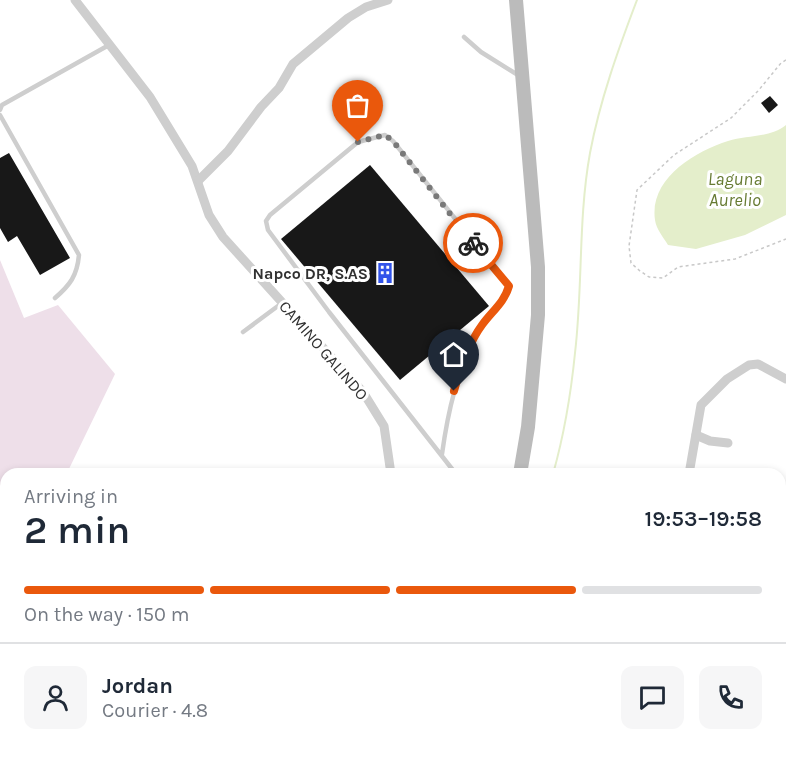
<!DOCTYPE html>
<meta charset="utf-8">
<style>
body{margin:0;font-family:Karla,sans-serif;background:#f6f6f7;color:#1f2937;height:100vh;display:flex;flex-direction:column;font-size:22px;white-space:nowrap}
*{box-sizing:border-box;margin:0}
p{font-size:20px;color:#747a83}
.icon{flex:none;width:33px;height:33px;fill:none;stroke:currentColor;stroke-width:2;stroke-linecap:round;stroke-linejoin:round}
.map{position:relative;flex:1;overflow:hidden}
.drawer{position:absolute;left:0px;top:468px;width:786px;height:296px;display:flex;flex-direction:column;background:#fff;border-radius:18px 18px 0 0;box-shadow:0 3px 9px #0003}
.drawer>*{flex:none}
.pin{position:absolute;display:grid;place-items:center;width:51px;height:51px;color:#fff;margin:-62px -26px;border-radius:50% 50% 50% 0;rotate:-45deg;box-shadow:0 0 6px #0007}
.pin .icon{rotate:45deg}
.courier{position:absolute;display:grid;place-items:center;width:60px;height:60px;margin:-30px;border:4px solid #ea580c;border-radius:50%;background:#fff;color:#222;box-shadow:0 2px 8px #0007}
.summary em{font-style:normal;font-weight:600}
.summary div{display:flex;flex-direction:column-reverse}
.summary{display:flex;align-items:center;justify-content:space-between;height:102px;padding:0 24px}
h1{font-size:39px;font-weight:600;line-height:45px}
.bar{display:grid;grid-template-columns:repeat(4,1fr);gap:9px 6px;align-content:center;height:72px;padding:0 24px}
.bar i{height:8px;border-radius:4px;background:#e0e1e3}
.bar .current{background:#ea580c}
.bar p{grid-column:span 4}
.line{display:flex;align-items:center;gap:15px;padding:0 24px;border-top:2px solid #e0e1e3}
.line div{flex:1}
.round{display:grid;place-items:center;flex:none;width:63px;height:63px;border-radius:12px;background:#f6f6f7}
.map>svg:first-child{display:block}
</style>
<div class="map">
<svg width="786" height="763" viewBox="0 0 786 763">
<rect width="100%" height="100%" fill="#fff"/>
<path fill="#eedfe9" d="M0,260L24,318L58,305L115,374L67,473L6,474V589L0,586Z"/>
<path fill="#e4eecb" d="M786,125V215L745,235L696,249L668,245C664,238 656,229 655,220C649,179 694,152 728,141C747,135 770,138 786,125Z"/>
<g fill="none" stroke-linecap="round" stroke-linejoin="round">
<g stroke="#e4eecb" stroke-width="2">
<path d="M553,474C564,435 571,393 575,353C583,286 578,219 590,153C600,100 618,50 637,0"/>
<path d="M477,763L478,758"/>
</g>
</g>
<g fill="#181818">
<path d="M770,96L778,105L769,113L761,103Z"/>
<path d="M9,153L70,258L40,275L17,236L8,242L0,228V158Z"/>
<path d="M370,165L489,306L400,380L281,239Z"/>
<path d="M0,600H6V636L0,635Z"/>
<rect x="0" y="706" width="6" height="38"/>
<path d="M0,752H6V758H28V763H0Z"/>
<path d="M89,758H100L110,763H86Z"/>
<path d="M173,758H248L246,763H170Z"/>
<path d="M264,758H341L338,763H275Z"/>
</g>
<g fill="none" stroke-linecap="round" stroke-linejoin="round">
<path stroke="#c8c8c8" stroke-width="1.5" stroke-dasharray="3 3" stroke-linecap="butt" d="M786,60L781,63L758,91L731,118L674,155L637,190L629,246L631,263L640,271L649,277L663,278L678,267L735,259L786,239"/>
<g stroke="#cecece" stroke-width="4.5">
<path d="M464,37L481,52L518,75"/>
<path d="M0,110L2,105L109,45"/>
<path d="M0,115L79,255C77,276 70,285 55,298"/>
<path d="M243,332L282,303"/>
<path d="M442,454C448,411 457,371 478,332C487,315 503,305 509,286L393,141L385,135L358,142L270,215L266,221L268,230L329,312L456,474"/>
</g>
<g stroke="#cecece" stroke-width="9">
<path d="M75,0L150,97L192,166L209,215L223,237L363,392L384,426L391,474"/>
<path d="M199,180L228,151L261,107L279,88L293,64L348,18L366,7L388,0"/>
<path d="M696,435L710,441L728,443"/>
<path d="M689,474L701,405L727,379L749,365L758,364L786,379"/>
<path d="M0,678L6,679"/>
<path d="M780,691L786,692"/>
<path d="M49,758V763"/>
<path d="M149,763L152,758"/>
<path d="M346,763L350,758"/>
<path d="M676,763L678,758"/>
</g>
<path stroke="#cecece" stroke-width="12" d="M372,763L376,758"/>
<g stroke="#bbb" stroke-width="14">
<path d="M516,0L538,267V315L528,427L520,474"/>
<path d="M780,555L786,554"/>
</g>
</g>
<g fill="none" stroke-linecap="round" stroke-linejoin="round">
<path stroke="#797979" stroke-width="6" stroke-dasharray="0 10.8" d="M358,142L385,135L393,141L473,243"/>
<path stroke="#ea580c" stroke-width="8" d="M454,391C460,369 468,344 482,325C492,311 504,303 509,286L473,243"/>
</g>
<defs>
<symbol id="building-bare" viewBox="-9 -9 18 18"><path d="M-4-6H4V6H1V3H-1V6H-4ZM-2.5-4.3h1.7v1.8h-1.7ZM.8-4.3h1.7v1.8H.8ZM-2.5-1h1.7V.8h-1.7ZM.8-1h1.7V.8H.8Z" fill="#3153ea" stroke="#fff" stroke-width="2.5" paint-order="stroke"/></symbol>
</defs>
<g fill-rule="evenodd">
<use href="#building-bare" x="370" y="258" width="30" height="30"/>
</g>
<g text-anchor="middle" stroke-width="6" stroke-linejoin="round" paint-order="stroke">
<g font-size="16" font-weight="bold" fill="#313131" stroke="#fff" text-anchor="end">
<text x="368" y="279">Napco DR, S.AS</text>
</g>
<g font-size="16" fill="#313131" stroke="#fff">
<text transform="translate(324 350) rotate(49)" y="6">CAMINO GALINDO</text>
</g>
<g font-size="18" font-style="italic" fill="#677b33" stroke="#fff">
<text x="735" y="185">Laguna<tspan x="735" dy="21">Aurelio</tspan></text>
</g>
</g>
</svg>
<div class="pin" style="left:358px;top:142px;background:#ea580c"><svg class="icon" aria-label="bag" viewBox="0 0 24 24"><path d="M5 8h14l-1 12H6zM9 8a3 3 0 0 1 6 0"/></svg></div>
<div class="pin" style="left:454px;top:391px;background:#1f2937"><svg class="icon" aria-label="home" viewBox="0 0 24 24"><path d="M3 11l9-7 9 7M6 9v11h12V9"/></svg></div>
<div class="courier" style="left:473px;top:243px"><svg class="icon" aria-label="bike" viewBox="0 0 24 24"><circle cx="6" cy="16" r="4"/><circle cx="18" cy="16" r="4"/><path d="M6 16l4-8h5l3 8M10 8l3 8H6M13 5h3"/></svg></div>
<section class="drawer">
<div class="summary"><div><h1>2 min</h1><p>Arriving in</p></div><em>19:53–19:58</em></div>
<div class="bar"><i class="current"></i><i class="current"></i><i class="current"></i><i></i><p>On the way · 150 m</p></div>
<div class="line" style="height:108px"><a class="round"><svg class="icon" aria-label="person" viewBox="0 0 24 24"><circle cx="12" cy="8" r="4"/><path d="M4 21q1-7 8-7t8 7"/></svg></a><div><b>Jordan</b><p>Courier · 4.8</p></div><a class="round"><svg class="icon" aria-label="chat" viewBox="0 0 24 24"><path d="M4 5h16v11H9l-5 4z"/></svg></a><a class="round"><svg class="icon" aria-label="phone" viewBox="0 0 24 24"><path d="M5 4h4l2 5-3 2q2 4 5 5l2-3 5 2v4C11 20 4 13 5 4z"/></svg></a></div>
</section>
</div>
